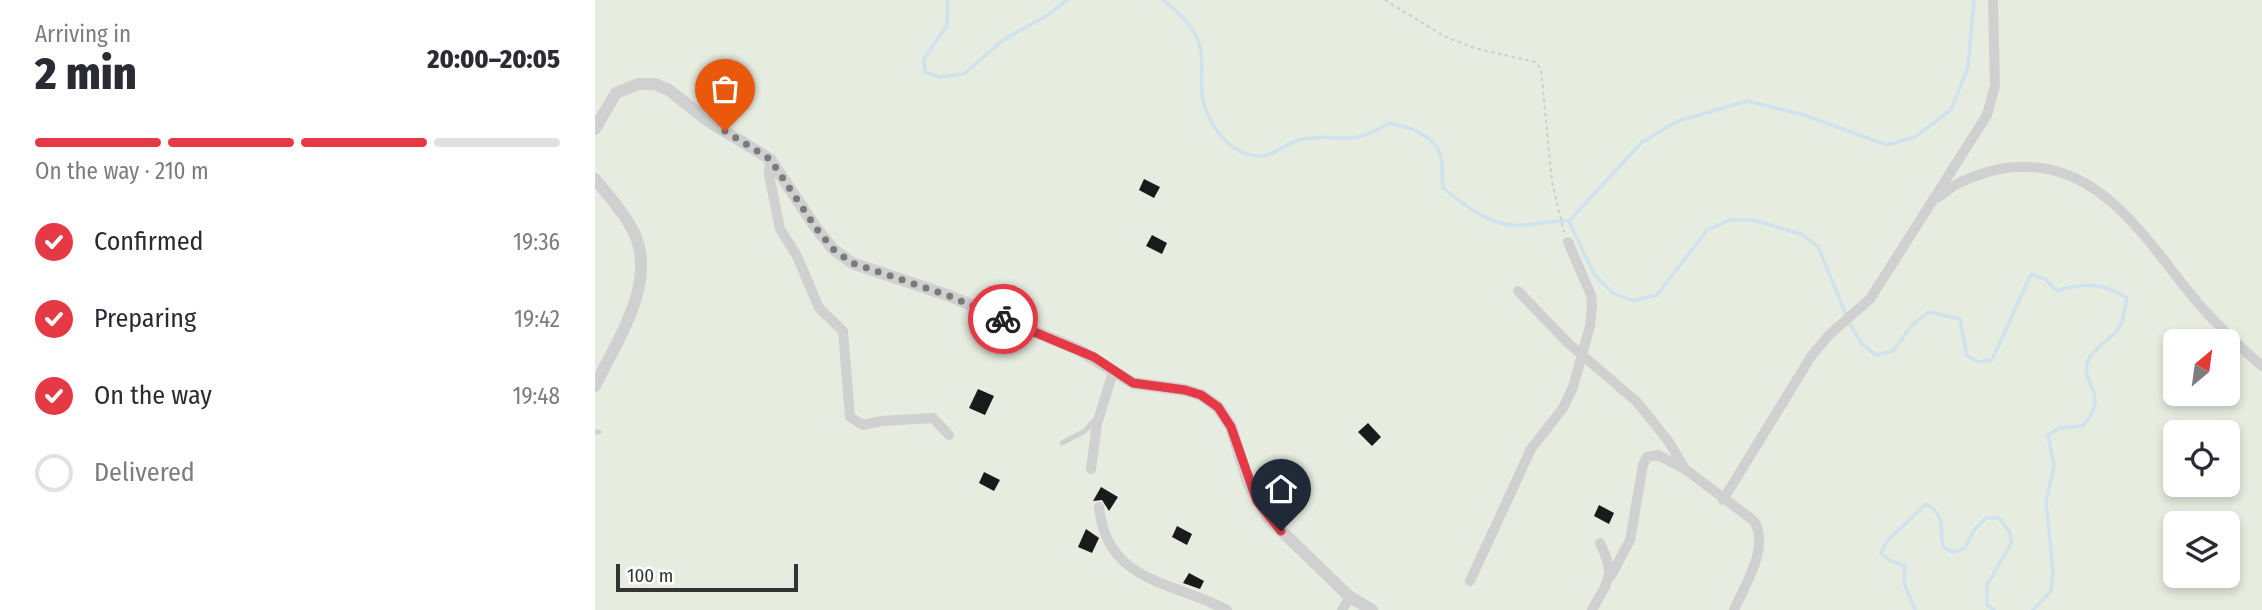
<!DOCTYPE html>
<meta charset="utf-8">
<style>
body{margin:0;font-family:"Fira Sans Condensed",sans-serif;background:#f2f2f3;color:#2b2b33;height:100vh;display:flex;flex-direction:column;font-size:26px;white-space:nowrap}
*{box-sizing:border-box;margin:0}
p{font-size:23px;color:#7c7c81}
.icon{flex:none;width:38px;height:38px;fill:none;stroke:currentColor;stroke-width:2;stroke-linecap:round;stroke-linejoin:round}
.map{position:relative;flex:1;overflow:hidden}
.sheet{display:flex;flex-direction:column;background:#fff;width:595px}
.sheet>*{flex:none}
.needle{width:46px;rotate:29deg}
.buttons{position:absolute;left:1568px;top:329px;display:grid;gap:14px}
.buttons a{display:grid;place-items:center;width:77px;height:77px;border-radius:10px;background:#fff;box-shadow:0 4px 10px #0003;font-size:35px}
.scale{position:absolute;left:21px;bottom:18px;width:182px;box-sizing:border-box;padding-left:7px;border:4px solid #333;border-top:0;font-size:19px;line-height:24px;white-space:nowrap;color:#333;-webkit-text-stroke:5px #fff;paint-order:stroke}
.pin{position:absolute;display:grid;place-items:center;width:60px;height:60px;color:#fff;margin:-72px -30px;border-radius:50% 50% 50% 0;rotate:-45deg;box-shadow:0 0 7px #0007}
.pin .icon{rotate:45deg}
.courier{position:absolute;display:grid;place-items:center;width:70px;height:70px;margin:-35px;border:5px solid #e63946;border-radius:50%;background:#fff;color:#222;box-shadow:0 2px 9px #0007}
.summary em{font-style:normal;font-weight:800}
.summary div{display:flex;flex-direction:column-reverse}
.summary{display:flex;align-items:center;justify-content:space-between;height:119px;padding:0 35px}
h1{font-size:46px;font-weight:800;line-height:52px}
.bar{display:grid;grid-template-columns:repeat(4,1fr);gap:10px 7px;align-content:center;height:84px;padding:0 35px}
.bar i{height:9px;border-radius:5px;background:#e1e1e2}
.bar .selected{background:#e63946}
.bar p{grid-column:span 4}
ol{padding:0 35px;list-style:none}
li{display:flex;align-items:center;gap:21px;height:77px}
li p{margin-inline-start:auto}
li .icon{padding:7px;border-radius:50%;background:#e63946;color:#fff;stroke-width:4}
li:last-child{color:#7c7c81}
li i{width:38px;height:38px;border:4px solid #e1e1e2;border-radius:50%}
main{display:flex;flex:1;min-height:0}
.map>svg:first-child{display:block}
</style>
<main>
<section class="sheet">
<div class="summary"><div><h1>2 min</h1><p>Arriving in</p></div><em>20:00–20:05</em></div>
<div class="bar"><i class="selected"></i><i class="selected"></i><i class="selected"></i><i></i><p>On the way · 210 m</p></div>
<ol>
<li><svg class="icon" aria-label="check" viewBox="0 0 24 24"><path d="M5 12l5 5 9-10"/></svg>Confirmed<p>19:36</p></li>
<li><svg class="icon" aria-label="check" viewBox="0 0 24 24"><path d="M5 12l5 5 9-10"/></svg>Preparing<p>19:42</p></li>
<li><svg class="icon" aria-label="check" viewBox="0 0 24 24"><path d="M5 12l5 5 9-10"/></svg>On the way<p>19:48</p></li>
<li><i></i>Delivered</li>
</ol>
</section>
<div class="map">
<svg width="1667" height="610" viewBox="0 0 1667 610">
<rect width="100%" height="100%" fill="#fff"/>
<path fill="#e6ecdf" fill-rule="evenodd" d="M0,0H1667V610H0ZM1580,341H1633V394H1580ZM1580,432H1633V485H1580ZM1580,523H1633V576H1580Z"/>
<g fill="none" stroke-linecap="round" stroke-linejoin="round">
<g stroke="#cfe2ee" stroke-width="3.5">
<path d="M353,0L352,25L329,59L330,72L345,77L369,74L408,40L453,15L472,0"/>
<path d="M568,0C582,11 596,23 603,40C611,60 603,84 609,104C616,130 639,158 669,156C682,154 694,141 708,139C748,133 754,148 794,123C812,126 839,135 845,154C849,163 846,177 848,188C871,207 899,229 931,225C945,224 959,220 974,221"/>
<path d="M974,221L1000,276L1018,293L1038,301L1062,295L1112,230L1135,220H1158L1206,234L1223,246L1251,315"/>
<path d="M974,221L1047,142L1083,121L1152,101L1209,115L1292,145L1320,137L1356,110L1373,67L1379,0"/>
<path d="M1254,322L1267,344L1281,355L1298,351L1317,325L1334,312L1365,319L1372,356L1384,362L1397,360L1436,274L1450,279L1462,291C1487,282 1510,282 1532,298C1530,306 1529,317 1526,324C1520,338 1499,346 1493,361C1484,384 1517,393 1488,426L1465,428L1453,435L1459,466L1451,502L1458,572L1456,591L1438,610"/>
<path d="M1320,610L1309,583L1310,566L1296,561L1286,553L1292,541L1331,504C1350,514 1345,528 1348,547L1358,552L1370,548L1379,530L1391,518H1404L1414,531L1417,542L1392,585V605L1399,610"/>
</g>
</g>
<g fill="#1a1a1a">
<path d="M549,179L565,187L559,198L544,190Z"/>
<path d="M557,235L572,243L567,254L551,246Z"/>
<path d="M383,389L399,396L390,415L374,408Z"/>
<path d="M773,423L786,437L777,446L763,432Z"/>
<path d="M389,472L405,480L399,491L384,483Z"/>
<path d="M506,487L523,497L514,511L507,500L498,501Z"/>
<path d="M1004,505L1019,513L1014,524L999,516Z"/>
<path d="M582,526L597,534L592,545L577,537Z"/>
<path d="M491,529L504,538L497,553L483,547Z"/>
<path d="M594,573L609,581L605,589L588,583Z"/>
</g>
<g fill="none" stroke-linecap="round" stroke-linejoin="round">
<path stroke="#cdcdcd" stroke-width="2" stroke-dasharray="3.5 3.5" stroke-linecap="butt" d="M790,0L849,36L879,48L940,62L946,69L957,182L969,232"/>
<g stroke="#d0d0d0" stroke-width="5">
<path d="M0,432H4"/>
<path d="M467,443L490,431L501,418"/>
</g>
<g stroke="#d0d0d0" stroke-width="10">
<path d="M175,159L174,175L185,229L202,256L224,308L248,331L255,417L268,425L287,421L338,418L354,435"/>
<path d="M1341,198C1350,194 1355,187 1364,183C1380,175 1402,168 1420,167C1513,161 1557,252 1609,310C1627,329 1647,349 1667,366"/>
<path d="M923,291L973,343L1042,402L1074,442L1090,469L1159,521C1175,548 1150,584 1139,610"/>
<path d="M496,469L502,424L518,372"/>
<path d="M1128,500L1217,355L1235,334L1275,299L1392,115L1400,86L1398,0"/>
<path d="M504,507C512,583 575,580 632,610"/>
<path d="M1016,576L1035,540L1048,465L1052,457L1063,455L1090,469"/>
<path d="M875,581L936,449L968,408L978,387L995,326L997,307L996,295L973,242"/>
<path d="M747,610L755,597"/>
<path d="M997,610C1014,579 1021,576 1005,543"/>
</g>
<g stroke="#d0d0d0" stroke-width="12">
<path d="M0,129L21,93L43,84H60L74,90L113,121L175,159L221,228L238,249L257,263L352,295L484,350L538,383L590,390L606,395L623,407L636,427L653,482L674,519L755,597L777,610"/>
<path d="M0,179C12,194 27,210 36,227C66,278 22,340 0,386"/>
</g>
</g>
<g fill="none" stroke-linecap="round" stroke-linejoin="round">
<path stroke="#7a7a7a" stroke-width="7" stroke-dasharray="0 12.6" d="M130,131L175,159L221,228L238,249L257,263L352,295L408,319"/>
<path stroke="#e63946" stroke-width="9" d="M408,319L499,357L538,383L590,390L606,395L623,407L636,427L662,501L686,531"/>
</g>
</svg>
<div class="buttons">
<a><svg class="needle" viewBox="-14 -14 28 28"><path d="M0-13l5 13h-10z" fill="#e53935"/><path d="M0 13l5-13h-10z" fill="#7c7c81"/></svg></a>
<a><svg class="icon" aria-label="locate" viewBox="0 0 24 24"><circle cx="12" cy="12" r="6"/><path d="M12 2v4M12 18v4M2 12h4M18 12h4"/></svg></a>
<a><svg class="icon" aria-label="layers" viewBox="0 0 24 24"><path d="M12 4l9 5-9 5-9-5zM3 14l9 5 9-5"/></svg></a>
</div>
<div class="scale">100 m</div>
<div class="pin" style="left:130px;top:131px;background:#ea580c"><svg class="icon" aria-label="bag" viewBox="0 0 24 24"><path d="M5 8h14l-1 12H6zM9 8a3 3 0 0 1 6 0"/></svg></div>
<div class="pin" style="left:686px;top:531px;background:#1f2937"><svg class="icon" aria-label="home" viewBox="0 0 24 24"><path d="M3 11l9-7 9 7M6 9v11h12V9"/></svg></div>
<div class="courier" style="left:408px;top:319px"><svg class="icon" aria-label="bike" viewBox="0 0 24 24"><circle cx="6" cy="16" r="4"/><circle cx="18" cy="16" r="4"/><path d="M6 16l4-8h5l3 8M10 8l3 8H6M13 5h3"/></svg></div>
</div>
</main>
